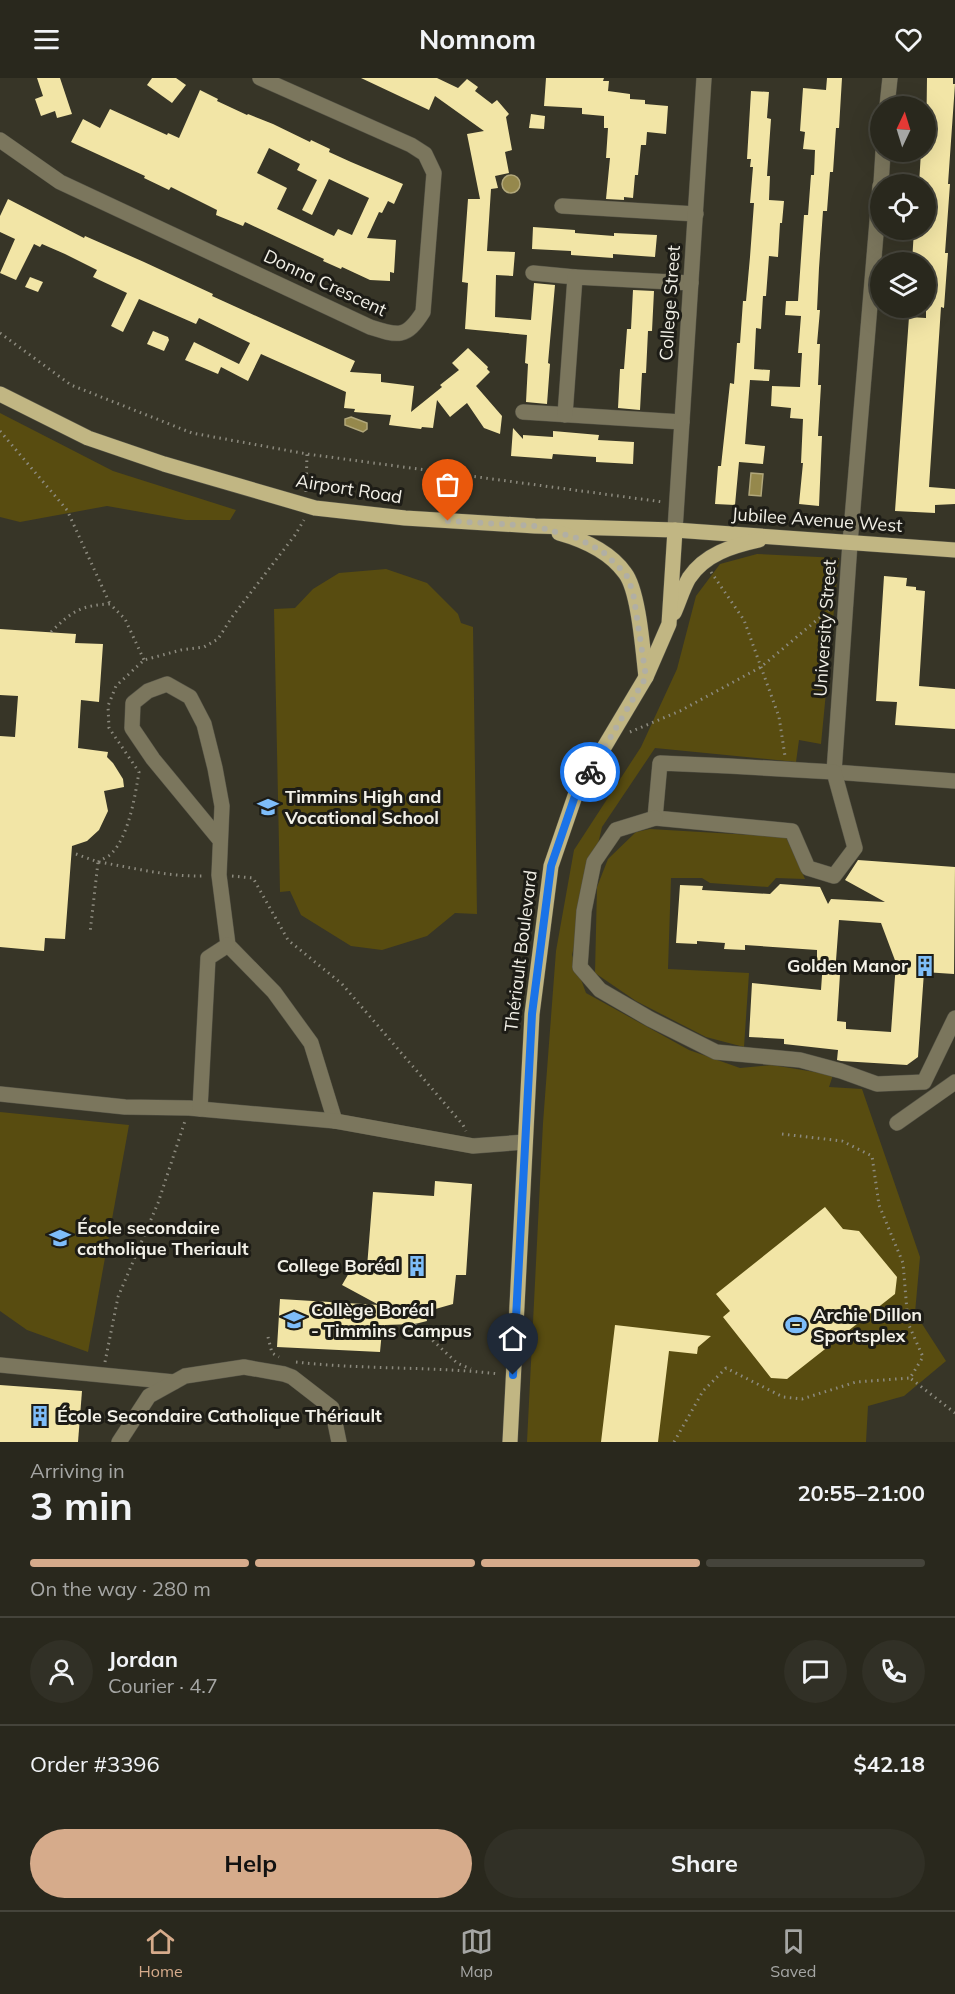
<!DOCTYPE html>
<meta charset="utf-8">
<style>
body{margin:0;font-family:Mulish,sans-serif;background:#313026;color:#f1f3f6;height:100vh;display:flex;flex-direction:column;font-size:22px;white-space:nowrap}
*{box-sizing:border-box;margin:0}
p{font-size:20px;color:#a5a6a4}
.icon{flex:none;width:33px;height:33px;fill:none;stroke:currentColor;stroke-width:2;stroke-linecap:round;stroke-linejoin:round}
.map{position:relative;height:1364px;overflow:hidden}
.sheet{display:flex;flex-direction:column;background:#29281d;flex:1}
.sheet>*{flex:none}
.needle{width:39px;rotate:4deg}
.buttons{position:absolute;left:870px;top:18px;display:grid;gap:12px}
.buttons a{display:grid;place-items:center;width:66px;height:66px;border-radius:50%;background:#29281d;box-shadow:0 6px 24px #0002,0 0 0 2px #45443b;font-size:30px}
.pin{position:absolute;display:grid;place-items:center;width:51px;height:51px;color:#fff;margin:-62px -26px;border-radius:50% 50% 50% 0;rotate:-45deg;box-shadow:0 0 6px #0007}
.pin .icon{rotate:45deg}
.courier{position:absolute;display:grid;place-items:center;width:60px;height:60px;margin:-30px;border:4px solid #1a73e8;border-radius:50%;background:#fff;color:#222;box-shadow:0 2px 8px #0007}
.head em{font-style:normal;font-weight:700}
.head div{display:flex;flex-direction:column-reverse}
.head{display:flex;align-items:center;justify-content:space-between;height:102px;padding:0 30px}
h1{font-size:39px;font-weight:700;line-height:45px}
.bar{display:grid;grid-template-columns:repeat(4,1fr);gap:9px 6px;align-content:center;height:72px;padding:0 30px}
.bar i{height:8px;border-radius:4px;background:#45443b}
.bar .current{background:#d6ab8b}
.bar p{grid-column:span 4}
.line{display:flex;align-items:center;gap:15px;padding:0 30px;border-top:2px solid #45443b}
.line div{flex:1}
.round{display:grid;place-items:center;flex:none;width:63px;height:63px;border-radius:32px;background:#313026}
.primary-button{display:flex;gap:12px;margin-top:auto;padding:12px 30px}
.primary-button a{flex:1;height:69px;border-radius:36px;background:#d6ab8b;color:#111;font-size:24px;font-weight:700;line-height:69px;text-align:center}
.primary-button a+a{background:#313026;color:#f1f3f6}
header{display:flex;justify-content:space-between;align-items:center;height:78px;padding:0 30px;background:#29281d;font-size:27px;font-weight:700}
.tabs{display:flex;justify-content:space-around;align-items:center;height:84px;border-top:2px solid #45443b;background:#29281d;font-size:16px;color:#a5a6a4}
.tabs a{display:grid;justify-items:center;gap:3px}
.tabs .current{color:#d6ab8b}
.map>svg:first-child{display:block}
</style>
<header><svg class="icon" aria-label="menu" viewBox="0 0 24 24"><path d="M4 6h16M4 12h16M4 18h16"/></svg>Nomnom<svg class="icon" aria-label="heart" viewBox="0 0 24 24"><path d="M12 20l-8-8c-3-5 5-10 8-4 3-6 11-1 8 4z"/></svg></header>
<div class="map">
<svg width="955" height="1364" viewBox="0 0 955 1364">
<rect width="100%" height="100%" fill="#373527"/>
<g fill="#584c10">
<path d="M0,335L113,393L236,432L230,442H186L107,428L20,444L0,439Z"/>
<path d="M757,476L839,480L821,666L799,662L796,684L655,670L602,749L572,877L586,915L689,972L740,990L772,987L833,997L829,1009L862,1011L920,1179L915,1235L946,1283L904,1318L868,1328L866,1364H527L543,1045L556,873L574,772L641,669L677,591L696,518L720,486Z"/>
<path d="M386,491L427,505L458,536L461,545L473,549L477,836L455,835L427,858L382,872L351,868L301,837L290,813L280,814L274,531L295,530L313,511L339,495Z"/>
<path d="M650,751L786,759L805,801L776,800L768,809L710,805L702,800H671L668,891L749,895L744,969L706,959L636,923L595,895L597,809L608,781L636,754Z"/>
<path d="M0,1034L129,1047L88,1274L27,1252L0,1233Z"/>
</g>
<g fill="#95884c" stroke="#b1a77a" stroke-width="1.5">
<circle cx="511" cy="106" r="9"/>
<path d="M351,339L367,345V351L363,354L345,347V341Z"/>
<path d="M751,395L763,396L761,418L749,417Z"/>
</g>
<g fill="#f2e5a6" fill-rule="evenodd">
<path d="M37,0H60L72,36L57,40L55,33L41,38L35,21L43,18Z"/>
<path d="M152,0H176L186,7L172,25L147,7Z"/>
<path d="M361,0H437L458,10L467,1L478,9L475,13L492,26L497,22L509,36L506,39L512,72L505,74L509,95L495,98L498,110L491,111L487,173L515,174L513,198L496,197L495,239L531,242L534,205L555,207L548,285L550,286L547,326L526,324L528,286L525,285L527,257L465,251L468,205L462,204L468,121H480L467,56L484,53L435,18L429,32Z"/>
<path d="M546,0H604L603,3H609L608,13L630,16V21L645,22V26L668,28L666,56L647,54L646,67H641L638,97H635L633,120L624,119V122L606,121L610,80H606L608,50H604V38L582,36V30L544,28Z"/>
<path d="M827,0H842L839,50H836L833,94H830L827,133H823L819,190L817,232H820L817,266H820L818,307H821L818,358H822L819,428L799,426L803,385H801L803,341L790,340L791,330L771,328L772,308L800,309L802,275H798L801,238L785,237L786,223H798L804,137H808L811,97H814L815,72L803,71L805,54L800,53L803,10L826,12Z"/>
<path d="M927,0H953V6H955L948,106H950L945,175H948L944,230L941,229L929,409L955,411V426L935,427V435L895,433L909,239L926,240V184H912L914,152H926V106H919L921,74H926Z"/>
<path d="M200,12L218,21L217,23L247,37L248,36L273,46L310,64L311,62L330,71L329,74L351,84L403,106L394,126L388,123L382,135L379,134L367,160L396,162L394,195L390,194V203L370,202L342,189L341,191L323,183L324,181L245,144L243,148L216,137L217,132L171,109L169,112L144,100L145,98L71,64L83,41L100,50L110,31L167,57L168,55L179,60ZM269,70L300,86L297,92L317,102L302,132L312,137L329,101L369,120L352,157L338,151L334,158L277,131L287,110L257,95Z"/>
<path d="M751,13L769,14L767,40L771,41L767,98H770L769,122L784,123L782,145H780L778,179L769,178L766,218H763L761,251L756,250L754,291L770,292L769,303L750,302L745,366L765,368L763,386L739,384L735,427L715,426L718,388H721L730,305L734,306L737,265H740L743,223H746L750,179L754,125H750L753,89H750L751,81H747Z"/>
<path d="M531,36L545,38L544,51L529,50Z"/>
<path d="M8,121L84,160L85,158L144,184L213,216L212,218L355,283L350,294L381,296V304L414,308L411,334L442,309L440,307L459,292L452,285L468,270L488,289L487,291L490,294L476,308L502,338L500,356L484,350L467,325L450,339L437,322L433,350L422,349L421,351L389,347L391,337L354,334L355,331L344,330L346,314L261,276L248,303L221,289L218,296L185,282L194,264L239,286L250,265L199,240L196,246L139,221L123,254L111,248L127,215L93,199L97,192L65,176L42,166L40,169L34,166L16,202L0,195L15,161L0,154V138Z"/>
<path d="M533,149L575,152V155L614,158V155L657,157L655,179L613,176V180L571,177V173L532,171Z"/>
<path d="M30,199L43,204L38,214L25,209Z"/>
<path d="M633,212L654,213L652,253H648L646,295H642L640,332L618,330L620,291H624L627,251H631Z"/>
<path d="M153,253L168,259L169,262L164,273L147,266Z"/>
<path d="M513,350L523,361V357L553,359V353L599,357L598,362L634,364L633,386L596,384V379L553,376L552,381L511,378Z"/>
<path d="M884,498L907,500L906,508L916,509V512L925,513L919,608L955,611V651L895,647L897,624L876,623Z"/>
<path d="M0,551L76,556L75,565L103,566L99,624L81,622L78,670L108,674L107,679L113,685L123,701L124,709L104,713L108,733L99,752L87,763L72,768L65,861L45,860L44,873L0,869V658L15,659L18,618L0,617Z"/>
<path d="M858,782L955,789L954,896L924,894L918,979L907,987L841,983L837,982L838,972L784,966V961L749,959L752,905L821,912L823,883H817V872L745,867V872L724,871L725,865L697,863V866L676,865L680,807L703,808L702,812L770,816L780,806L820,809L828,826L831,821L885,824L845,802ZM839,842L881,845L896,885L891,954L846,951V944L837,943L840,896H835Z"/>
<path d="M435,1103L472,1106L466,1197H456L453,1226L425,1234L427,1243L415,1246L385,1247V1253H382L380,1274L277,1269L280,1221L379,1227L342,1207L353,1188L367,1189L373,1114L434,1118Z"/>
<path d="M825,1129L843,1151L859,1153L897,1199L895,1216L787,1301L771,1300L723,1239L730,1233L716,1216Z"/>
<path d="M615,1247L711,1258L698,1269L697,1276L669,1273L658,1364H601Z"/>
<path d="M0,1307L82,1313L78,1364H0Z"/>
</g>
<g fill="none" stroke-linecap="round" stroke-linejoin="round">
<defs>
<g id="minor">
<path d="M887,28L890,0"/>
<path d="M0,62L60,104L370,249C398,258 406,261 423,234L434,95L425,76L411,67L260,0"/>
<path d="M881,106L883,74"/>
<path d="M880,108L850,465L834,694L955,703"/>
<path d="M562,128L696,136"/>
<path d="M533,195L575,199"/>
<path d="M523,334L682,344"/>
<path d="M565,337L575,199L691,205"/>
<path d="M675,452L704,0"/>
<path d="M660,685L729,688L834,694L855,770L834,798L808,790L792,753L655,740Z"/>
<path d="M655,740L616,752L594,784L584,833L580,889L600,912L650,941L716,974L800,982L841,993L877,1006L924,1004L955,940"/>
<path d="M219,761L153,681L132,650L133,625L148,613L167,606L190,619L204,646L215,690L222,728L219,797L228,867L274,914L311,965L335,1043"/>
<path d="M0,1016L125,1029L189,1030L335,1043L473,1068L525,1064"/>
<path d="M200,1031L208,880L228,867"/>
<path d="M897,1045L955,1004"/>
<path d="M0,1287L174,1304"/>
<path d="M119,1364L149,1318L185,1298L244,1289L284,1296L292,1299L332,1330L339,1364"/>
</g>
<g id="major">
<path d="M0,316L88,360L164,386L315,430L405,440L535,448L675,452L955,472"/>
<path d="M559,455C584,462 610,474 625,495C639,513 643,575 646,599"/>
<path d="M674,535C679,524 683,510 689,500C705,476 732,468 759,462"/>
<path d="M510,1364L532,936L551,788L575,718L646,599L669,546L675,452"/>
</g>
</defs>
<use href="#minor" stroke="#555346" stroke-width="16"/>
<use href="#major" stroke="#555346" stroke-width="16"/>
<g stroke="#8c8a7e" stroke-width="3" stroke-dasharray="1.5 4.5" stroke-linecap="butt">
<path d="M0,255L71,307L192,355L307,376L663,424"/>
<path d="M0,353L67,432L110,526"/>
<path d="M306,414L307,376"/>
<path d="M711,494L744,542L779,639L785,678"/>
<path d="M51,554C71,534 81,527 110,526L125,541L144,582"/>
<path d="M630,654L680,633L761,589L830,531"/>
<path d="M76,776L98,784L90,855"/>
<path d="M98,784C102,781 108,779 111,776C129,758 135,718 139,694L109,650L108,628L116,608L144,582L181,572L204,569L218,561L232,539L295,457L304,442"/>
<path d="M99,784C134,790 169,799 205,798"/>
<path d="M232,798L253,800L288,862L342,906L446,1027L463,1047L466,1053"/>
<path d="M782,1056L842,1063L872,1078L879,1127L903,1185L908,1245L923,1279L910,1300L955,1335"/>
<path d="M415,1246L457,1285L471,1291"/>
<path d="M268,1259L272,1275L279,1279"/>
<path d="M105,1284L118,1219L158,1125L185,1043"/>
<path d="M296,1284C364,1292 432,1288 499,1296"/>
<path d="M674,1364L703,1313L726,1290L783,1319L802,1321L856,1304L910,1300"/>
</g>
<use href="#minor" stroke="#7b765d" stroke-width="15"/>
<use href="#major" stroke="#c1b683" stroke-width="15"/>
</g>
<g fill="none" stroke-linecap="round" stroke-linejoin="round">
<path stroke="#b1afa4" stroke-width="6" stroke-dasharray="0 10.8" d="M448,443L535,448L577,460L602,473L626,496L633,514L646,599L590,694"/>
<path stroke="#1a73e8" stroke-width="8" d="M513,1297L532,936L551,788L575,718L590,694"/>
</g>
<defs>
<symbol id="school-bare" viewBox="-9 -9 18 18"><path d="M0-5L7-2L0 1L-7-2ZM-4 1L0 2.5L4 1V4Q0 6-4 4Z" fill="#7ebdf9" stroke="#1d1c16" stroke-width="2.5" paint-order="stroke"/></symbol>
<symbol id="building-bare" viewBox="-9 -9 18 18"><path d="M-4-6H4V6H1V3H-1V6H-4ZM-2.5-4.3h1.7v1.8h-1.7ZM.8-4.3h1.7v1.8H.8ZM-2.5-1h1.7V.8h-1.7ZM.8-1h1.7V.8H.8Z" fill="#7ebdf9" stroke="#1d1c16" stroke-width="2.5" paint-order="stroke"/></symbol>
<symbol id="university-bare" viewBox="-9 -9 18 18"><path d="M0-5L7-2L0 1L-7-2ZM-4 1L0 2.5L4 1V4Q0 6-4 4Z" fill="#7ebdf9" stroke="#1d1c16" stroke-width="2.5" paint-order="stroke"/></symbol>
<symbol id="stadium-bare" viewBox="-9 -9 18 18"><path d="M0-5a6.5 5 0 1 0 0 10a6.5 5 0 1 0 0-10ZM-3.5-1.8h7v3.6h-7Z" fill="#7ebdf9" stroke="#1d1c16" stroke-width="2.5" paint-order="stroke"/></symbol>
</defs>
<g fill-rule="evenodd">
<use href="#school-bare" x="253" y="714" width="30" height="30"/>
<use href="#building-bare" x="910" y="873" width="30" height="30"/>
<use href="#school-bare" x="45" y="1145" width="30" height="30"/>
<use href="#building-bare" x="402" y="1173" width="30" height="30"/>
<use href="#university-bare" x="279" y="1227" width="30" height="30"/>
<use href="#stadium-bare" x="781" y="1232" width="30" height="30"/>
<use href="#building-bare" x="25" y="1323" width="30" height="30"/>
</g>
<g text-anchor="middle" stroke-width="6" stroke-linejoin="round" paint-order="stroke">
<g font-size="18" fill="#f2f0e7" stroke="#1d1c16">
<text transform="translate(325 205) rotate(25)" y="6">Donna Crescent</text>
<text transform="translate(670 225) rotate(-86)" y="6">College Street</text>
<text transform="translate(349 411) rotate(9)" y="6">Airport Road</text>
<text transform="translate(817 442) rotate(4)" y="6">Jubilee Avenue West</text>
<text transform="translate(825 550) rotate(-86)" y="6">University Street</text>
<text transform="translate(521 873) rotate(-83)" y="6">Thériault Boulevard</text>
</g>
<g font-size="18" font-weight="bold" fill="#f2f0e7" stroke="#1d1c16" text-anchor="start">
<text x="285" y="725">Timmins High and<tspan x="285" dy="21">Vocational School</tspan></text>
<text x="908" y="894" text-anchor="end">Golden Manor</text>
<text x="77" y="1156">École secondaire<tspan x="77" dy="21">catholique Theriault</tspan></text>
<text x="400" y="1194" text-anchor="end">College Boréal</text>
<text x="311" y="1238">Collège Boréal<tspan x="311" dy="21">- Timmins Campus</tspan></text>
<text x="813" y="1243">Archie Dillon<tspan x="813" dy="21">Sportsplex</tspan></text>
<text x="57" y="1344">École Secondaire Catholique Thériault</text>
</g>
</g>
</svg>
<div class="buttons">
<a><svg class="needle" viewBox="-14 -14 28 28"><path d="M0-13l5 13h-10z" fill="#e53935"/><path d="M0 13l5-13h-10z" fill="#a5a6a4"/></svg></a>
<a><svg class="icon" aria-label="locate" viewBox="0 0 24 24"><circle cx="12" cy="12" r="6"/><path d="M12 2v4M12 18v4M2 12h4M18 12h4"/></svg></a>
<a><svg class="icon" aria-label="layers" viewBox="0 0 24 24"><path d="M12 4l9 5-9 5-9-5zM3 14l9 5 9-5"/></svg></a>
</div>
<div class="pin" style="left:448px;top:443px;background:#ea580c"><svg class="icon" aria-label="bag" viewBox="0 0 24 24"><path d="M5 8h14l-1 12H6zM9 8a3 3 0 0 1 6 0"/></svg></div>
<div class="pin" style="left:513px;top:1297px;background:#1f2937"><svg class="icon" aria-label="home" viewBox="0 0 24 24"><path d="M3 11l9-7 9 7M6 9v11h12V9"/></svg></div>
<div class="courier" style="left:590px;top:694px"><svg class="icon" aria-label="bike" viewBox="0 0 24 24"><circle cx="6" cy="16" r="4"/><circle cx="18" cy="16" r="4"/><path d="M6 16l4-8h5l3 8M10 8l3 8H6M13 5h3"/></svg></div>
</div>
<section class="sheet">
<div class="head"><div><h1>3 min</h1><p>Arriving in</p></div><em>20:55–21:00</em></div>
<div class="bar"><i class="current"></i><i class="current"></i><i class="current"></i><i></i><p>On the way · 280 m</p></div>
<div class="line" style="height:108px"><a class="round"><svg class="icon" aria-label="person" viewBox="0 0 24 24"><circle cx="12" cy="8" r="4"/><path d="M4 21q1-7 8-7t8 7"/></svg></a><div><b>Jordan</b><p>Courier · 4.7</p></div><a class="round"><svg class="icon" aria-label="chat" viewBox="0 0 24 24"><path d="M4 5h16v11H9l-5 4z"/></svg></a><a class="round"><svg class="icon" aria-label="phone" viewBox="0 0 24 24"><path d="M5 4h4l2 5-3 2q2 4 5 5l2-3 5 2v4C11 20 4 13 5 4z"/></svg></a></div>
<div class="line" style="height:78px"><div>Order #3396</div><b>$42.18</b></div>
<div class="primary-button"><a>Help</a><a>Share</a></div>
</section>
<nav class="tabs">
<a class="current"><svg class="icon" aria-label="home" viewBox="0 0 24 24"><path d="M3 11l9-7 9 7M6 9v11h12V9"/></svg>Home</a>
<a><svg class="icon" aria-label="map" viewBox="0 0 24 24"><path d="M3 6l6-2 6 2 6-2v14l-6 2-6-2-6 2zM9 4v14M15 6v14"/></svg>Map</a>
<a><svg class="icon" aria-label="saved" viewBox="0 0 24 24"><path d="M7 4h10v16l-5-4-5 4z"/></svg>Saved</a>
</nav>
